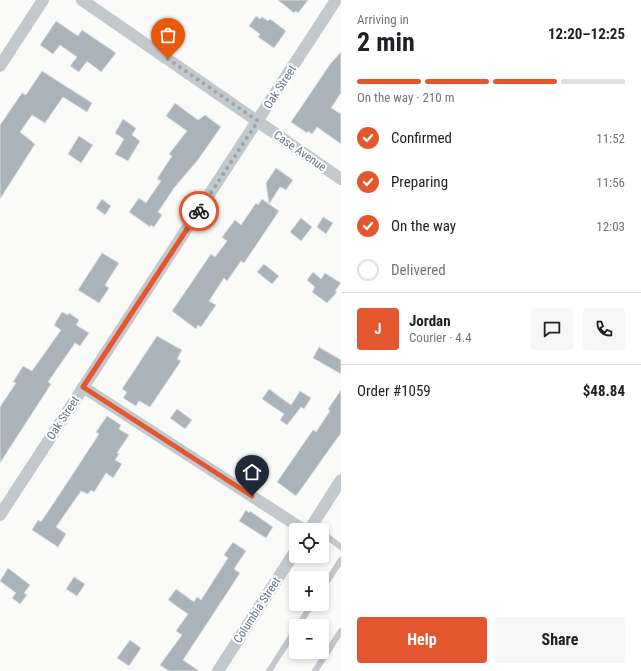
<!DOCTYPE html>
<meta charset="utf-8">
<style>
body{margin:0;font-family:"Roboto Condensed",sans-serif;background:#f6f6f6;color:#202124;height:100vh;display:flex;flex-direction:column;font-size:15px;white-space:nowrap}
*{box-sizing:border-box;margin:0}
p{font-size:13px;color:#757577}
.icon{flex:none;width:22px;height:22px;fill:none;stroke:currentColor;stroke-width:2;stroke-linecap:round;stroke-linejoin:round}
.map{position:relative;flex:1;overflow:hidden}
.sheet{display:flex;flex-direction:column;background:#fff;width:300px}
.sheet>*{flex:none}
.fabs{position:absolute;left:289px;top:523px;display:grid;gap:8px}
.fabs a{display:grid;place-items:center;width:40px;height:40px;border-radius:4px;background:#fff;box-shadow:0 2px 6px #0003;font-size:20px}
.pin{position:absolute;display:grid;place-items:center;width:34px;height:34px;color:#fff;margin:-41px -17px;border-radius:50% 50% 50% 0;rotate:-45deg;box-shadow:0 0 4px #0007}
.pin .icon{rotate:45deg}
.courier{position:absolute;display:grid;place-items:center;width:40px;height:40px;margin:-20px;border:3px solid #e4572e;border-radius:50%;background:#fff;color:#222;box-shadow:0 1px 5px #0007}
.overview em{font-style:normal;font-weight:700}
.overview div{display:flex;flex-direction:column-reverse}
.overview{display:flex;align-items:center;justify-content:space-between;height:68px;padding:0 16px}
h1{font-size:26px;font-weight:700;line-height:30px}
.bar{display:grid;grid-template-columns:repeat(4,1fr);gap:6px 4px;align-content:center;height:48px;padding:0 16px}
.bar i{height:5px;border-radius:3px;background:#e0e0e0}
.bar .on{background:#e4572e}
.bar p{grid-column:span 4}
.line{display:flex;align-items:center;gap:10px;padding:0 16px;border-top:1px solid #e0e0e0}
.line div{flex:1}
.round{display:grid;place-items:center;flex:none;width:42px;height:42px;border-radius:4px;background:#f6f6f6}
ol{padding:0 16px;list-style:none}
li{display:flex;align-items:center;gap:12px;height:44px}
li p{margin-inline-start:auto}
li .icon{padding:4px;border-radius:50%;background:#e4572e;color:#fff;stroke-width:4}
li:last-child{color:#757577}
li i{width:22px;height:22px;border:2px solid #e0e0e0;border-radius:50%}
.action{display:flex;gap:8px;margin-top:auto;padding:8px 16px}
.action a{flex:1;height:46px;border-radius:4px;background:#e4572e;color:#fff;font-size:16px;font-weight:700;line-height:46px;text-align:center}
.action a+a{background:#f6f6f6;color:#202124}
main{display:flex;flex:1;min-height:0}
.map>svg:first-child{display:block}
</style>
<main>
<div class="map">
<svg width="341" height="671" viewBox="0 0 341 671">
<rect width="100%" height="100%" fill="#fafaf8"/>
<g fill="#aab3b9" stroke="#dcdcda">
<path d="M278,0H308L298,13L296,11L294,13Z"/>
<path d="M256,16L260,19L262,17L268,21L270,19L286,31L274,48L258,37L260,34L249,26Z"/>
<path d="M56,21L78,36L82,30L116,53L101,72L87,61L79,72L70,66L77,57L60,45L53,54L40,45Z"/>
<path d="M341,52V93L331,108L341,114V144L317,127L312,134L308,131L307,133L291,122L331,63Z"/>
<path d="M42,71L92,103L87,112L63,97L45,123L32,115L20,132L35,144L0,199V125L22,93L26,95Z"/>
<path d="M175,103L198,120L205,115L221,127L197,161L174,188L158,212L162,215L154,227L151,225L150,227L129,212L139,198L146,203L161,181L157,179L172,156L169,154L187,131L166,116Z"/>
<path d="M123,119L136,128L132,135L140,141L128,161L115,154L124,139L115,133Z"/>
<path d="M79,136L93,145L81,163L68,154Z"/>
<path d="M276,168L293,180L286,190L280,187L269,204L279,211L244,263L241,261L227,281L224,278L209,301L216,305L201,327L198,325L196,329L172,311L211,254L215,257L227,241L222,237L235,220L241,225L256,203L258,205L262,199L269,204L266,183Z"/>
<path d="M102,199L111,206L105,215L96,208Z"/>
<path d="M323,217L333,223L326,234L317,227Z"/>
<path d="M301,218L312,227L301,241L290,232Z"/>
<path d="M102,253L119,263L105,285L109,288L99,303L78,290Z"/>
<path d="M264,264L279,276L272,284L257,272Z"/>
<path d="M313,272L321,279L325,273L341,283L335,291L337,292L327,303L312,292L315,287L307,280Z"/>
<path d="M62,312L68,315L69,313L79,320L76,325L89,333L80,346L75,343L48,382L51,384L0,463V407L16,383L13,382L23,366L32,371L61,330L54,325Z"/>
<path d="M157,336L182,350L177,359L181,361L150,407L139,401L136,406L123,398L127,392L122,389Z"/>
<path d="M319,347L341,360V374L313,358Z"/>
<path d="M269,389L291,405L300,391L311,398L304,409L301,407L287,425L280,420L284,414L262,399Z"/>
<path d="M341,390V433L296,496L277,482L313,430L316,432L330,411L328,409Z"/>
<path d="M177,409L192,420L185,429L170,418Z"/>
<path d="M107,416L121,425L119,429L129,435L117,453L119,454L115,460L122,464L113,478L106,473L94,492L91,490L88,494L81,491L56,527L66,534L58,547L32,530L38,520L41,522L69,480L99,434L96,432Z"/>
<path d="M246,510L249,513L250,511L273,527L266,538L239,521Z"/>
<path d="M233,542L246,551L234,569L240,573L183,660L199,671H169L160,665L182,635L176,631L188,614L168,600L176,589L194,602L197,597L201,600L228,558L224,555Z"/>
<path d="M8,568L30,585L24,593L27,595L20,604L12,598L16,593L0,581Z"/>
<path d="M74,577L85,584L77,596L66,589Z"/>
<path d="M130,640L141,648L129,666L117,658Z"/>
</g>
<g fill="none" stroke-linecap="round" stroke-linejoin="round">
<g stroke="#c3c8cc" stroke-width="6">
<path d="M322,533L341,547"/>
<path d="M322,589L341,560"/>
<path d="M298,626L312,604"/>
<path d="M269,671L296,629"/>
<path d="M315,671L341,631"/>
</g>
<g stroke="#c3c8cc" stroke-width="12">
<path d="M82,0L341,179"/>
<path d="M0,66L43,0"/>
<path d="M83,387L304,530"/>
<path d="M0,515L336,0"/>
<path d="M309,530L341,480"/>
<path d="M218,671L296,550"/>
</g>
</g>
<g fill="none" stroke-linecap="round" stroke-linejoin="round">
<path stroke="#99a4ac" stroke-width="4" stroke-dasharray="0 7.2" d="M168,59L258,121L199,211"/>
<path stroke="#e4572e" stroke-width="5" d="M199,211L83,387L252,496"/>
</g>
<g text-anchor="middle" stroke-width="4" stroke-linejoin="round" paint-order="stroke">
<g font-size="12" fill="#657683" stroke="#fff">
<text transform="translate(280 87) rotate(-57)" y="4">Oak Street</text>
<text transform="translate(300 151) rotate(35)" y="4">Case Avenue</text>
<text transform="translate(63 418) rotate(-57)" y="4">Oak Street</text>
<text transform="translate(257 610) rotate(-57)" y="4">Columbia Street</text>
</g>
</g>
</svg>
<div class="fabs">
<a><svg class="icon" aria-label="locate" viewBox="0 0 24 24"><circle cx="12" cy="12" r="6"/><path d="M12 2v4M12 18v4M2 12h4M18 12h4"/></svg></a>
<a>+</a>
<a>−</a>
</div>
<div class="pin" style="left:168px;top:59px;background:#ea580c"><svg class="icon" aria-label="bag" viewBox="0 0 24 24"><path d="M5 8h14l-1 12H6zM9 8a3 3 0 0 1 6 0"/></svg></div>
<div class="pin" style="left:252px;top:496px;background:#1f2937"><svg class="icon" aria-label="home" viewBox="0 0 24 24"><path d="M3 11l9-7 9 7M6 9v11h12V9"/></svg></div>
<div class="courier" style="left:199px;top:211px"><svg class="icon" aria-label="bike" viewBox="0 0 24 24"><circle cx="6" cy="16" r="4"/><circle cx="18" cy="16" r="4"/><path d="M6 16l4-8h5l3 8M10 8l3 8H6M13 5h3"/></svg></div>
</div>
<section class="sheet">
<div class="overview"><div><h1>2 min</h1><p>Arriving in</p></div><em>12:20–12:25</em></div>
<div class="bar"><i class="on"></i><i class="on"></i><i class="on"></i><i></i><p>On the way · 210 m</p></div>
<ol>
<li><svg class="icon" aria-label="check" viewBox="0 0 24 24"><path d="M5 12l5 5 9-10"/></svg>Confirmed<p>11:52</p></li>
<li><svg class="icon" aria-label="check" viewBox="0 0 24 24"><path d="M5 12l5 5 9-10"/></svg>Preparing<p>11:56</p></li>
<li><svg class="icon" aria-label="check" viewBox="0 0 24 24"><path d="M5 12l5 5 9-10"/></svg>On the way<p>12:03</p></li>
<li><i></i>Delivered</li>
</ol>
<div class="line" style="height:72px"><b class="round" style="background:#e4572e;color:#fff">J</b><div><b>Jordan</b><p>Courier · 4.4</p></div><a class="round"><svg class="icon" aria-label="chat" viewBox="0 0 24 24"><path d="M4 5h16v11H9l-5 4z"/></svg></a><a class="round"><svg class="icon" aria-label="phone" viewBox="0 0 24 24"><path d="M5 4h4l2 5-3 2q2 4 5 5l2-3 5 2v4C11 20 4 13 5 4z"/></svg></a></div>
<div class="line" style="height:52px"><div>Order #1059</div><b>$48.84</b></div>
<div class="action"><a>Help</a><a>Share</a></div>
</section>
</main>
